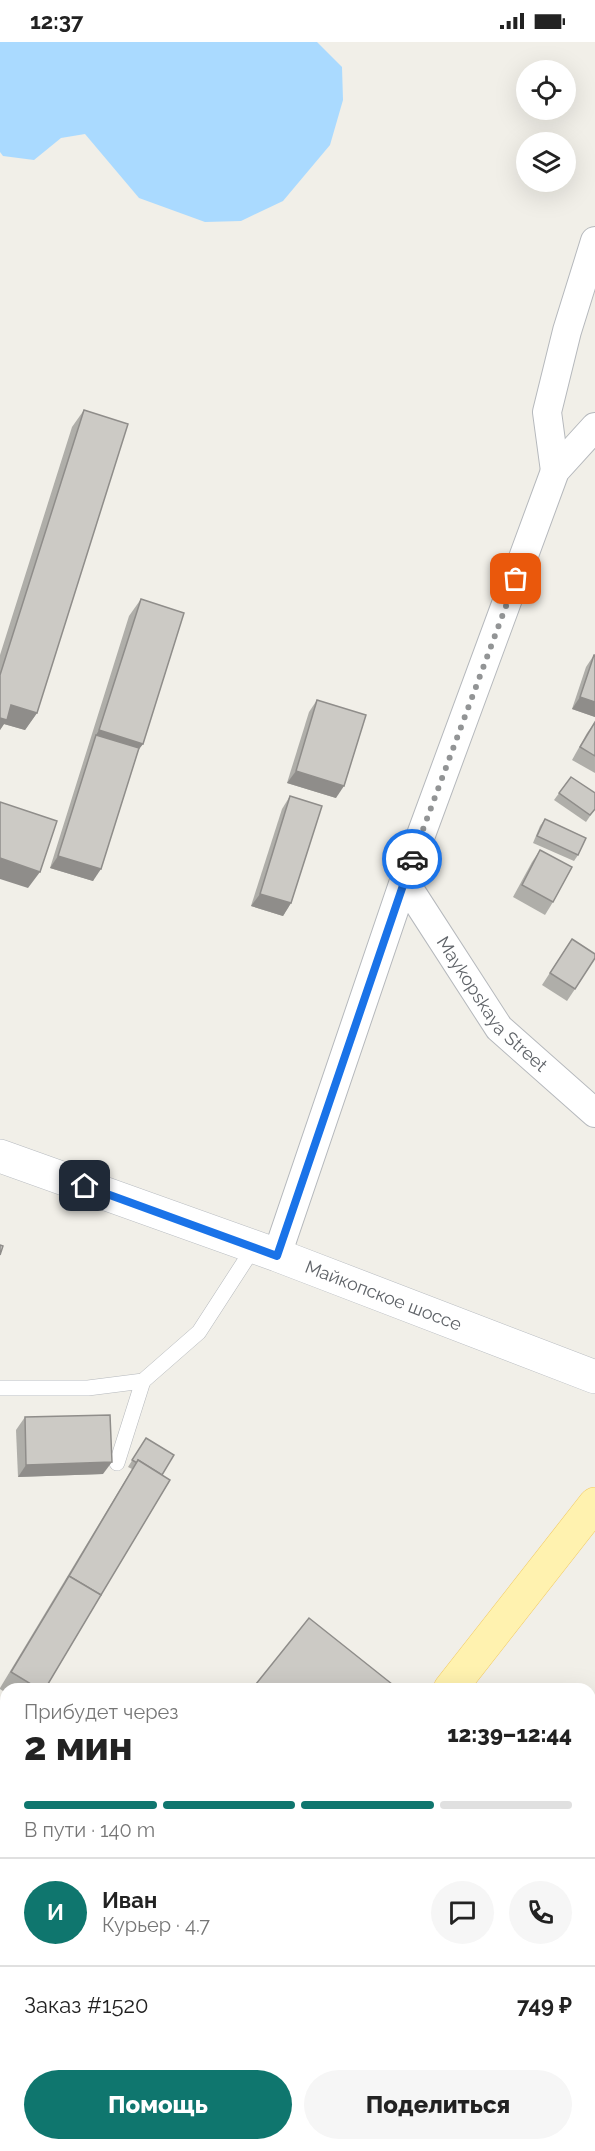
<!DOCTYPE html>
<html lang="ru">
<meta charset="utf-8">
<style>
body{margin:0;font-family:Raleway,sans-serif;background:#f6f6f6;color:#222;height:100vh;display:flex;flex-direction:column;font-size:22px;white-space:nowrap}
*{box-sizing:border-box;margin:0}
p{font-size:20px;color:#767676}
.icon{flex:none;width:33px;height:33px;fill:none;stroke:currentColor;stroke-width:2;stroke-linecap:round;stroke-linejoin:round}
.map{position:relative;flex:1;overflow:hidden}
.side{position:absolute;left:0px;top:1641px;width:596px;height:468px;display:flex;flex-direction:column;background:#fff;border-radius:18px 18px 0 0;box-shadow:0 6px 24px #0002}
.side>*{flex:none}
.tools{position:absolute;left:516px;top:18px;display:grid;gap:12px}
.tools a{display:grid;place-items:center;width:60px;height:60px;border-radius:50%;background:#fff;box-shadow:0 6px 24px #0002;font-size:30px}
.pin{position:absolute;display:grid;place-items:center;width:51px;height:51px;color:#fff;margin:-26px;border-radius:12px;box-shadow:0 3px 9px #0006}
.courier{position:absolute;display:grid;place-items:center;width:60px;height:60px;margin:-30px;border:4px solid #1a73e8;border-radius:50%;background:#fff;color:#222;box-shadow:0 2px 8px #0007}
.summary em{font-style:normal;font-weight:800}
.summary div{display:flex;flex-direction:column-reverse}
.summary{display:flex;align-items:center;justify-content:space-between;height:102px;padding:0 24px}
h1{font-size:39px;font-weight:800;line-height:45px}
.bar{display:grid;grid-template-columns:repeat(4,1fr);gap:9px 6px;align-content:center;height:72px;padding:0 24px}
.bar i{height:8px;border-radius:4px;background:#e0e0e0}
.bar .current{background:#0f766e}
.bar p{grid-column:span 4}
.line{display:flex;align-items:center;gap:15px;padding:0 24px;border-top:2px solid #e0e0e0}
.line div{flex:1}
.round{display:grid;place-items:center;flex:none;width:63px;height:63px;border-radius:32px;background:#f6f6f6}
.action{display:flex;gap:12px;margin-top:auto;padding:12px 24px}
.action a{flex:1;height:69px;border-radius:36px;background:#0f766e;color:#fff;font-size:24px;font-weight:800;line-height:69px;text-align:center}
.action a+a{background:#f6f6f6;color:#222}
.status{display:flex;justify-content:space-between;align-items:center;height:42px;padding:0 30px;background:#fff;direction:ltr}
.status svg{height:16px;fill:currentColor}
.map>svg:first-child{display:block}
</style>
<div class="status"><b>12:37</b><svg viewBox="0 0 49 12"><path d="M0 12V9h3v3zM5 12V6h3v6zM10 12V3h3v9zM15 12V0h3v12zM26 1h20v11H26zM47 4h2v5h-2z"/></svg></div>
<div class="map">
<svg width="595" height="2109" viewBox="0 0 595 2109">
<rect width="100%" height="100%" fill="#f1efe8"/>
<path fill="#aadaff" d="M0,0H317L342,25L343,58L330,103L283,159L241,179L205,180L139,156L85,92L61,96L34,118L3,114L0,110Z"/>
<g fill="none" stroke-linecap="round" stroke-linejoin="round">
<defs>
<g id="lane">
<path d="M0,1346H88L143,1339L199,1290L254,1205"/>
<path d="M117,1421L143,1339"/>
<path d="M225,2103L229,2109"/>
</g>
<g id="street">
<path d="M555,429L547,370L567,289L595,199"/>
<path id="s1" d="M404,839L499,986L595,1071"/>
<path d="M277,1213L404,839L555,429L595,385"/>
</g>
<g id="secondary">
<path id="s2" d="M0,1114L277,1213L595,1335"/>
</g>
<g id="primary">
<path d="M450,1647L595,1462"/>
<path d="M86,2109L91,2103"/>
</g>
</defs>
<use href="#lane" stroke="#b5b8bc" stroke-width="16"/>
<use href="#street" stroke="#b5b8bc" stroke-width="30"/>
<use href="#secondary" stroke="#b6babf" stroke-width="34"/>
<use href="#primary" stroke="#f2c960" stroke-width="34"/>
<use href="#lane" stroke="#fff" stroke-width="15"/>
<use href="#street" stroke="#fff" stroke-width="28"/>
<use href="#secondary" stroke="#fff" stroke-width="33"/>
<use href="#primary" stroke="#fff2af" stroke-width="33"/>
</g>
<g fill="#afaea9">
<path d="M84,368L37,671L25,688L4,682L0,688V613L72,385Z"/>
<path d="M141,557L143,702L139,706L93,839L50,826L129,574Z"/>
<path d="M594,613H595V675L572,667L586,625Z"/>
<path d="M317,658L336,756L287,741L309,670Z"/>
<path d="M595,680V731L572,718L587,691Z"/>
<path d="M571,735L595,767L586,780L554,758Z"/>
<path d="M290,754L291,861L283,874L251,864L282,767Z"/>
<path d="M545,777L578,813L574,819L533,801L540,784Z"/>
<path d="M540,808L553,860L545,873L513,855L532,820Z"/>
<path d="M572,897L575,947L567,959L542,943Z"/>
<path d="M25,1375L103,1432L18,1435L16,1388Z"/>
<path d="M146,1396L162,1433L45,1647H6V1651L0,1647V1646L132,1427L128,1425Z"/>
<path d="M352,2103H425L417,2109H347Z"/>
</g>
<g fill="#8f8d8a">
<path d="M580,655L595,660V675L572,667Z"/>
<path d="M11,663L37,671L25,688L4,682L0,688V676Z"/>
<path d="M99,688L143,702L131,718L96,693Z"/>
<path d="M296,729L344,744L336,756L287,741Z"/>
<path d="M58,814L101,827L93,839L50,826Z"/>
<path d="M0,816L40,830L28,846L0,837Z"/>
<path d="M260,852L291,861L283,874L251,864Z"/>
<path d="M112,1420L103,1432L18,1435L26,1423Z"/>
<path d="M595,1959V1965L590,1969V1963Z"/>
<path d="M418,2103H425L417,2109H410Z"/>
</g>
<g fill="#cccac5" stroke="#8f8d8a" stroke-width="1.5">
<path d="M84,368L128,382L37,671L11,663L7,678L0,676V633Z"/>
<path d="M141,557L184,571L143,702L99,688Z"/>
<path d="M594,613H595V660L580,655Z"/>
<path d="M317,658L366,673L344,744L296,729Z"/>
<path d="M595,680V714L580,705Z"/>
<path d="M96,693L139,706L101,827L58,814Z"/>
<path d="M571,735L595,751V767L590,773L559,751Z"/>
<path d="M290,754L322,764L291,861L260,852Z"/>
<path d="M0,760L57,779L40,830L0,816Z"/>
<path d="M545,777L586,796L578,813L537,794Z"/>
<path d="M540,808L572,825L553,860L522,843Z"/>
<path d="M572,897L595,912V916L575,947L550,931Z"/>
<path d="M0,1203L3,1204L0,1213Z"/>
<path d="M110,1373L112,1420L26,1423L25,1375Z"/>
<path d="M146,1396L174,1413L162,1433L138,1418L137,1421L132,1418Z"/>
<path d="M138,1418L170,1438L101,1553L69,1534L66,1539Z"/>
<path d="M69,1534L101,1553L45,1647H39L11,1630Z"/>
<path d="M309,1576L397,1646V1647H252Z"/>
<path d="M595,1912V1959L590,1963V1916Z"/>
<path d="M352,2103H418L410,2109H357Z"/>
</g>
<g fill="none" stroke-linecap="round" stroke-linejoin="round">
<path stroke="#929495" stroke-width="6" stroke-dasharray="0 10.8" d="M412,817L516,537"/>
<path stroke="#1a73e8" stroke-width="8" d="M85,1144L277,1214L412,817"/>
</g>
<g text-anchor="middle" stroke-width="6" stroke-linejoin="round" paint-order="stroke">
<g font-size="18" fill="#5f6368" stroke="#fff">
<text dy="6" stroke="none"><textPath href="#s1" startOffset="152">Maykopskaya Street</textPath></text>
<text dy="6" stroke="none"><textPath href="#s2" startOffset="408">Майкопское шоссе</textPath></text>
</g>
</g>
</svg>
<div class="tools">
<a><svg class="icon" aria-label="locate" viewBox="0 0 24 24"><circle cx="12" cy="12" r="6"/><path d="M12 2v4M12 18v4M2 12h4M18 12h4"/></svg></a>
<a><svg class="icon" aria-label="layers" viewBox="0 0 24 24"><path d="M12 4l9 5-9 5-9-5zM3 14l9 5 9-5"/></svg></a>
</div>
<div class="pin" style="left:516px;top:537px;background:#ea580c"><svg class="icon" aria-label="bag" viewBox="0 0 24 24"><path d="M5 8h14l-1 12H6zM9 8a3 3 0 0 1 6 0"/></svg></div>
<div class="pin" style="left:85px;top:1144px;background:#1f2937"><svg class="icon" aria-label="home" viewBox="0 0 24 24"><path d="M3 11l9-7 9 7M6 9v11h12V9"/></svg></div>
<div class="courier" style="left:412px;top:817px"><svg class="icon" aria-label="car" viewBox="0 0 24 24"><path d="M5 17H2v-5l4-1 3-4h7l3 4 3 1v5h-3M9 17h6M6 11h13"/><circle cx="7" cy="17" r="2"/><circle cx="17" cy="17" r="2"/></svg></div>
<section class="side">
<div class="summary"><div><h1>2 мин</h1><p>Прибудет через</p></div><em>12:39–12:44</em></div>
<div class="bar"><i class="current"></i><i class="current"></i><i class="current"></i><i></i><p>В пути · 140 m</p></div>
<div class="line" style="height:108px"><b class="round" style="background:#0f766e;color:#fff">И</b><div><b>Иван</b><p>Курьер · 4.7</p></div><a class="round"><svg class="icon" aria-label="chat" viewBox="0 0 24 24"><path d="M4 5h16v11H9l-5 4z"/></svg></a><a class="round"><svg class="icon" aria-label="phone" viewBox="0 0 24 24"><path d="M5 4h4l2 5-3 2q2 4 5 5l2-3 5 2v4C11 20 4 13 5 4z"/></svg></a></div>
<div class="line" style="height:78px"><div>Заказ #1520</div><b>749 ₽</b></div>
<div class="action"><a>Помощь</a><a>Поделиться</a></div>
</section>
</div>
